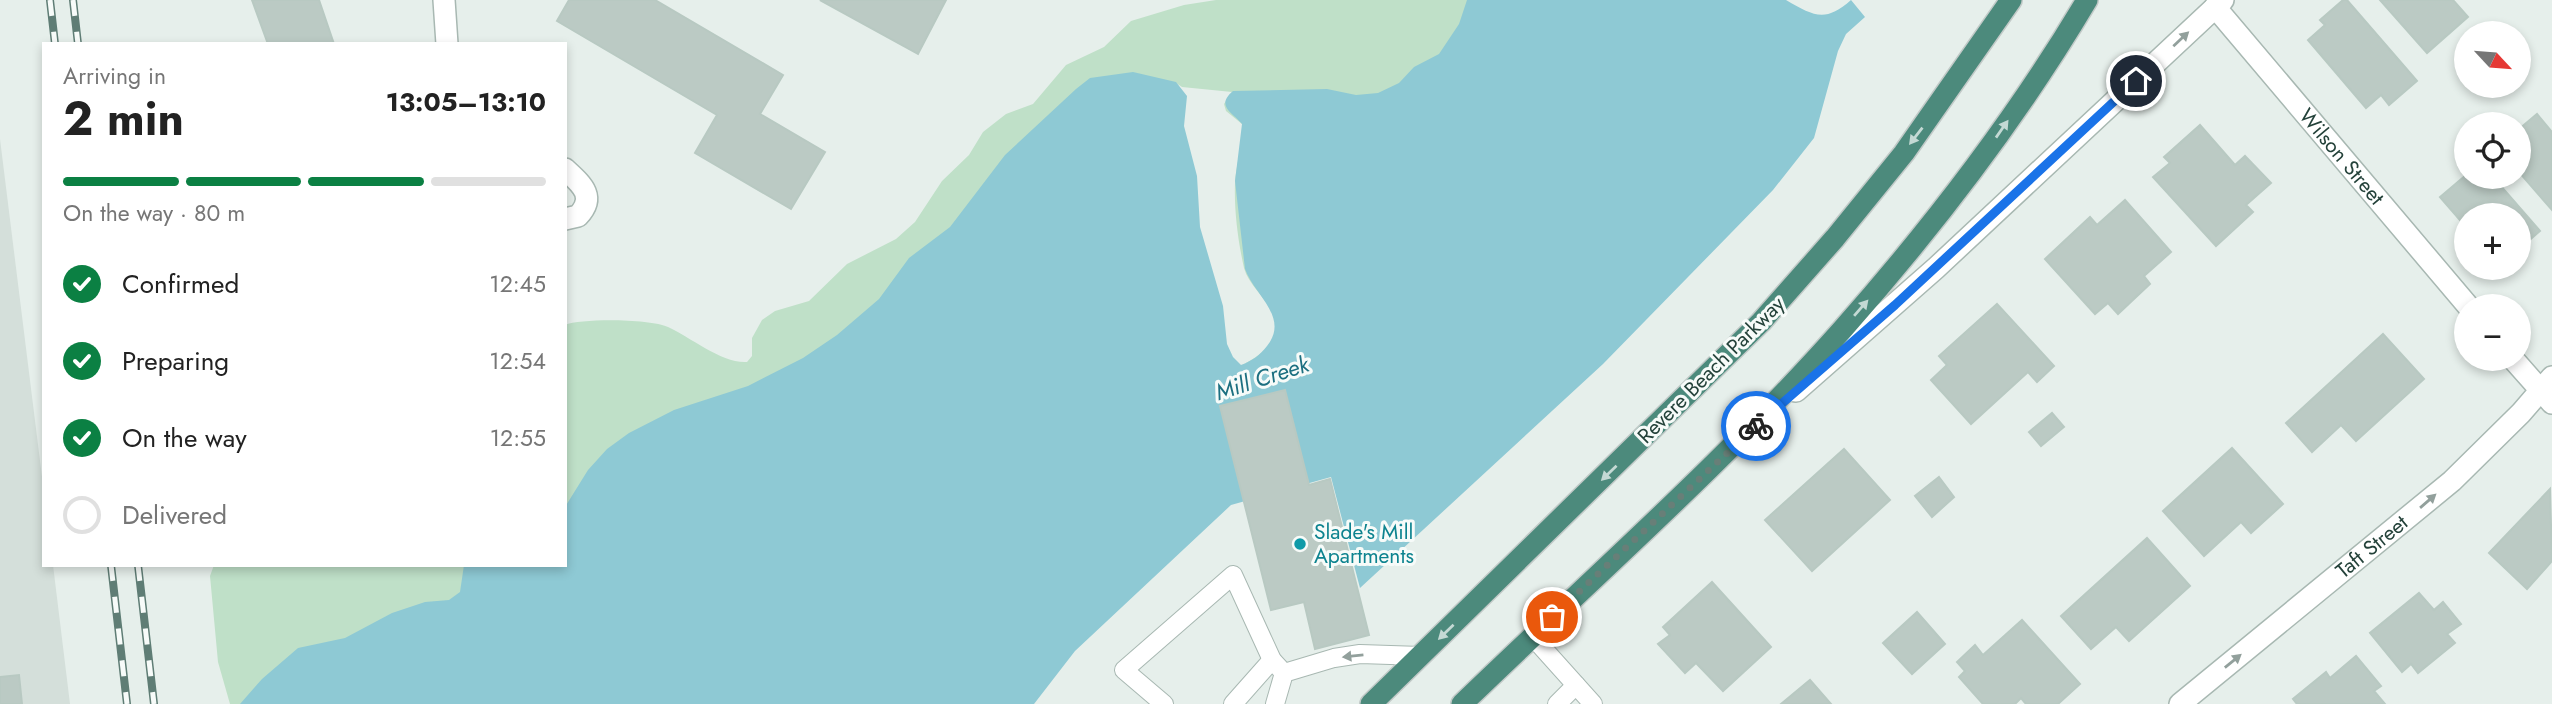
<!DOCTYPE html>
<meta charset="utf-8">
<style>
body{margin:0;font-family:Jost,sans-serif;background:#f2f2f2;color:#222;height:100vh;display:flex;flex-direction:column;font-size:26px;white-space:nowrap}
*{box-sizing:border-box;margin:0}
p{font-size:23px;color:#767676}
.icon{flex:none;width:38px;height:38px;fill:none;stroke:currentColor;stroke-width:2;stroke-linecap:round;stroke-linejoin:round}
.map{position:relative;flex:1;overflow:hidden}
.details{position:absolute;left:42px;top:42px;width:525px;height:525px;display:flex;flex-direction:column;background:#fff;border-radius:0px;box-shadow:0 4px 10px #0003}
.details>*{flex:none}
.needle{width:46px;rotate:116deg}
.fabs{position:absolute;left:2454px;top:21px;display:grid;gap:14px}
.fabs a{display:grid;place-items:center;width:77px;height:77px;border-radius:50%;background:#fff;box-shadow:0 4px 10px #0003;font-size:35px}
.pin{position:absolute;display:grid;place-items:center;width:60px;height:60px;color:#fff;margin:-30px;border:4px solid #fff;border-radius:50%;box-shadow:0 2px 7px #0007}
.courier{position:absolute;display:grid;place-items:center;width:70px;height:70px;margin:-35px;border:5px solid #1a73e8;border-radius:50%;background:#fff;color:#222;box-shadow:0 2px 9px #0007}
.summary em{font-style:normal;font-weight:700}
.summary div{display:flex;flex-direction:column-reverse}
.summary{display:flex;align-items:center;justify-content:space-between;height:119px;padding:0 21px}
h1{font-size:46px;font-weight:700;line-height:52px}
.bar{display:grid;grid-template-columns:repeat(4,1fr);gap:10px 7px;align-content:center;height:84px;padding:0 21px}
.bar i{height:9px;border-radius:5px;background:#e0e0e0}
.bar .active{background:#0b8043}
.bar p{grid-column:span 4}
ol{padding:0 21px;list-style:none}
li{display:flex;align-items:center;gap:21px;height:77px}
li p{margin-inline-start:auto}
li .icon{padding:7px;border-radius:50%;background:#0b8043;color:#fff;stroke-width:4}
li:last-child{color:#767676}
li i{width:38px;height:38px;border:4px solid #e0e0e0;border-radius:50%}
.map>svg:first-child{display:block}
</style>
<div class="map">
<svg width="2552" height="704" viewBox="0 0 2552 704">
<rect width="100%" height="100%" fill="#e6efeb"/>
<path fill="#d4dfda" d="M0,139L44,493V565H53L70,704H0Z"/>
<path fill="#bfe0c8" d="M1216,0H1533L1307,342L1241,365C1256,359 1274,346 1276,328C1277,305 1250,290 1244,268C1238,241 1234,210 1235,183C1236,163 1244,145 1242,124L1226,111L1224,104L1232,92L1182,87L1176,83L882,704H230L218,662L210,576L214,565H565V325C582,318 651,319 668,327C690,337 723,364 747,362L752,356V338L762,320L775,311L809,301L847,264L896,239L915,222L942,181L969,155L983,132L1006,114L1033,104L1066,65L1104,47L1131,21L1184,5Z"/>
<path fill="#8ec9d4" d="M1467,0H1786C1814,16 1825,23 1851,0L1865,17L1846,34L1838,51L1814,138L1773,190L1603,364L1360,588L1331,477L1231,505L1075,651L1034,704H240L262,679L298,648L345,638L392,613L425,602L449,600L460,592L464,565H565V507L588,470L607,449L629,433L674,410L748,386L803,358L837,335L879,299L909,258L950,227L1005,155L1076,89L1090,78L1133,72L1176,82L1187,96L1184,126L1197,176L1200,227L1223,306L1227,344L1233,357L1241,365C1252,361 1260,355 1267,346C1290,317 1254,295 1245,269L1235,181L1242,124C1233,113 1215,106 1233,91L1327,89L1356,95L1378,93L1399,83L1414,67L1439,54L1459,24Z"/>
<g fill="#bbcac4" stroke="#b8c9c2" stroke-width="2">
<path d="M252,0H319L334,44H268Z"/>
<path d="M569,0H655L783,75L760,114L825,152L791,209L695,153L717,115L557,21Z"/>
<path d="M820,0H946L918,54Z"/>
<path d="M2343,0H2347L2417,81L2389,105L2381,95L2366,108L2308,40L2325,25L2320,20Z"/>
<path d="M2380,0H2453L2468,17L2427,53Z"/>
<path d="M2537,114L2552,132V210L2518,171V130Z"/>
<path d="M2200,125L2235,165L2245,156L2271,183L2246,205L2253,212L2216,246L2153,177L2170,163L2164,157Z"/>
<path d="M2466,175L2493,177L2540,231L2518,250V215H2466V227L2440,197Z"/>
<path d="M2125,200L2171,252L2144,276L2150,284L2118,314L2108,303L2095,314L2045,259L2090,217L2097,225Z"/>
<path d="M1997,304L2054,366L2037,382L2028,372L1971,424L1931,380L1947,365L1939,356Z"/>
<path d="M2383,334L2424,379L2356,441L2341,425L2312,452L2286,423Z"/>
<path d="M1285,390L1309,485L1330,479L1369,635L1315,649L1304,602L1271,610L1220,406Z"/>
<path d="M2052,413L2064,427L2041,446L2029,432Z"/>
<path d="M2232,448L2283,504L2251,533L2241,522L2204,556L2163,511Z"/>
<path d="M1844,449L1890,500L1812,571L1765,520Z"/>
<path d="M1939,477L1954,497L1932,517L1915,496Z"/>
<path d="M2550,489L2552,561L2527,589L2489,553Z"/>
<path d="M2147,538L2190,586L2129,641L2116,627L2091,649L2061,616Z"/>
<path d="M1712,582L1771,647L1723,691L1696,663L1685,673L1658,644L1670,635L1663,627Z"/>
<path d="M2419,593L2434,610L2443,602L2461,624L2447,634L2455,643L2418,673L2411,664L2402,672L2370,633Z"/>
<path d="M1917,612L1945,644L1912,674L1883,643Z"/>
<path d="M2022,620L2080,684L2058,704H2026L2021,698L2015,704H1983L1959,677L1965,671L1957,662L1975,645L1983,655Z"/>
<path d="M2356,656L2381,686L2374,691L2385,704H2297L2293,699L2326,672L2330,678Z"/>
<path d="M19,675L22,704H0V677Z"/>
<path d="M1810,680L1831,704H1781Z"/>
</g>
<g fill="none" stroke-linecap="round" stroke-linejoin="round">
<defs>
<g id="service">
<path d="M1532,636L1593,704"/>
<path d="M1164,704L1124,670L1233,575L1272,660L1284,673"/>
<path d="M1233,704L1272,660"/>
<path d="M1275,704L1284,673L1334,658L1360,654L1421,656"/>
<path d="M1557,704L1576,685"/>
</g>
<g id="minor">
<path d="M444,0L447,44"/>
<path id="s1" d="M2215,7L2468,306"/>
<path d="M565,169C581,184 597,196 578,216L565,219"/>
<path d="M2513,359L2552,403"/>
<path d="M1796,391L1936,268L2223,0"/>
<path id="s2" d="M2180,704L2452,481L2521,413L2552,377"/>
</g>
<g id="trunk">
<path d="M1371,704L1761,322L1835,238L1904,153L2011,0"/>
<path d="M1462,704C1589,581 1724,463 1842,330C1933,227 2017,118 2087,0"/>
</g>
</defs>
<use href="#service" stroke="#a8b8b2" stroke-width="20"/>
<use href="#minor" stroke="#a8b8b2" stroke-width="24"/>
<use href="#trunk" stroke="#c2cac8" stroke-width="24"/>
<use href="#service" stroke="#fff" stroke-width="18"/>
<use href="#minor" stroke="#fff" stroke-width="21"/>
<use href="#trunk" stroke="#4c8a7c" stroke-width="21"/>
<defs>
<g id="rail">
<path d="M50,0L55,44"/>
<path d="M73,0L78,44"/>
<path d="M111,565L127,704"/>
<path d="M138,565L154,704"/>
</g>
</defs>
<use href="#rail" stroke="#5f7d75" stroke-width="8"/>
<use href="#rail" stroke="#f7fbf9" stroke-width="5" stroke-dasharray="16" stroke-linecap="butt"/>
</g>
<defs><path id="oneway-solid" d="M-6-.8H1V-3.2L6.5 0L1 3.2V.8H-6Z" transform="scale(1.75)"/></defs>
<g fill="#92a09c">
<use href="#oneway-solid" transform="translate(2181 39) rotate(-43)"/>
<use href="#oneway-solid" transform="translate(2428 501) rotate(-41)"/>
<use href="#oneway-solid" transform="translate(1353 656) rotate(174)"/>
<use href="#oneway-solid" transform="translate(2233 661) rotate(-39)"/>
</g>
<g fill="#c4d9d4">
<use href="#oneway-solid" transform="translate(2002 129) rotate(-55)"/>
<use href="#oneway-solid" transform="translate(1916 136) rotate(128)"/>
<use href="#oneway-solid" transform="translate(1861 308) rotate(-49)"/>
<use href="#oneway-solid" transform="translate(1609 473) rotate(136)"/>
<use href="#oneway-solid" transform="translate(1446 632) rotate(136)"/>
</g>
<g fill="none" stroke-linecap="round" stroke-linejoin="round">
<path stroke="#687f78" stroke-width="7" stroke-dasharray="0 12.6" d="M1552,617L1756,426"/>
<path stroke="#1a73e8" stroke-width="9" d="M1756,426L1895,305L2136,81"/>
</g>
<circle fill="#0f9aa8" stroke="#f7fbf9" stroke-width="2.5" cx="1300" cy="544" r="7"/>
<g text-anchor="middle" stroke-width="6" stroke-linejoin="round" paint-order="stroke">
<g font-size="21" fill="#24423a" stroke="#f7fbf9">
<text dy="7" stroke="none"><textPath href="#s1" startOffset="196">Wilson Street</textPath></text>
<text transform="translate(1711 370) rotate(-45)" y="7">Revere Beach Parkway</text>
<text dy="7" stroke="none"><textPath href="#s2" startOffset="248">Taft Street</textPath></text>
</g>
<g font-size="21" fill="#0d838f" stroke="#f7fbf9" text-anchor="start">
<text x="1314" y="539">Slade's Mill<tspan x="1314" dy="24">Apartments</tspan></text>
</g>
<g font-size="23" font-style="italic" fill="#1c6f80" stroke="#f7fbf9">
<text transform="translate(1262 378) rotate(-18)" y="8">Mill Creek</text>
</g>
</g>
</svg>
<div class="fabs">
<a><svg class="needle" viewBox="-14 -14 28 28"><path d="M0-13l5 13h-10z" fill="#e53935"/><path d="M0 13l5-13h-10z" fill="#767676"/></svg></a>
<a><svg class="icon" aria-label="locate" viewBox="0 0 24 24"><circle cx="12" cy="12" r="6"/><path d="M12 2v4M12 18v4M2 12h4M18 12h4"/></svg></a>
<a>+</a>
<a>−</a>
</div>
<div class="pin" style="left:1552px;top:617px;background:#ea580c"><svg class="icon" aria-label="bag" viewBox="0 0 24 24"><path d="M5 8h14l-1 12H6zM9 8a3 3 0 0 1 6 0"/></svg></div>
<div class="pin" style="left:2136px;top:81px;background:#1f2937"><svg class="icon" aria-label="home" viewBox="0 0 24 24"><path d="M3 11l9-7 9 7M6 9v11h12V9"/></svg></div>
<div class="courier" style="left:1756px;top:426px"><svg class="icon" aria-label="bike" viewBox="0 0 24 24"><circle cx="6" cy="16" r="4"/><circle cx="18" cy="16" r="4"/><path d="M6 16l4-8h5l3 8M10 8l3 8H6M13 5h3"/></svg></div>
<section class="details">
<div class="summary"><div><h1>2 min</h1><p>Arriving in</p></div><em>13:05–13:10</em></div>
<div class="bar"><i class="active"></i><i class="active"></i><i class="active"></i><i></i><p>On the way · 80 m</p></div>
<ol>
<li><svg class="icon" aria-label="check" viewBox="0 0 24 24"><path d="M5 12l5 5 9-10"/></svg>Confirmed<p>12:45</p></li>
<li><svg class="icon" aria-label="check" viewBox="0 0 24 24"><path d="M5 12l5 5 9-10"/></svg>Preparing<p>12:54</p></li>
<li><svg class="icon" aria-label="check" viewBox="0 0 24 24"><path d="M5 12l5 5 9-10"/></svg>On the way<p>12:55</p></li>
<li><i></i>Delivered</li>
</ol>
</section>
</div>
